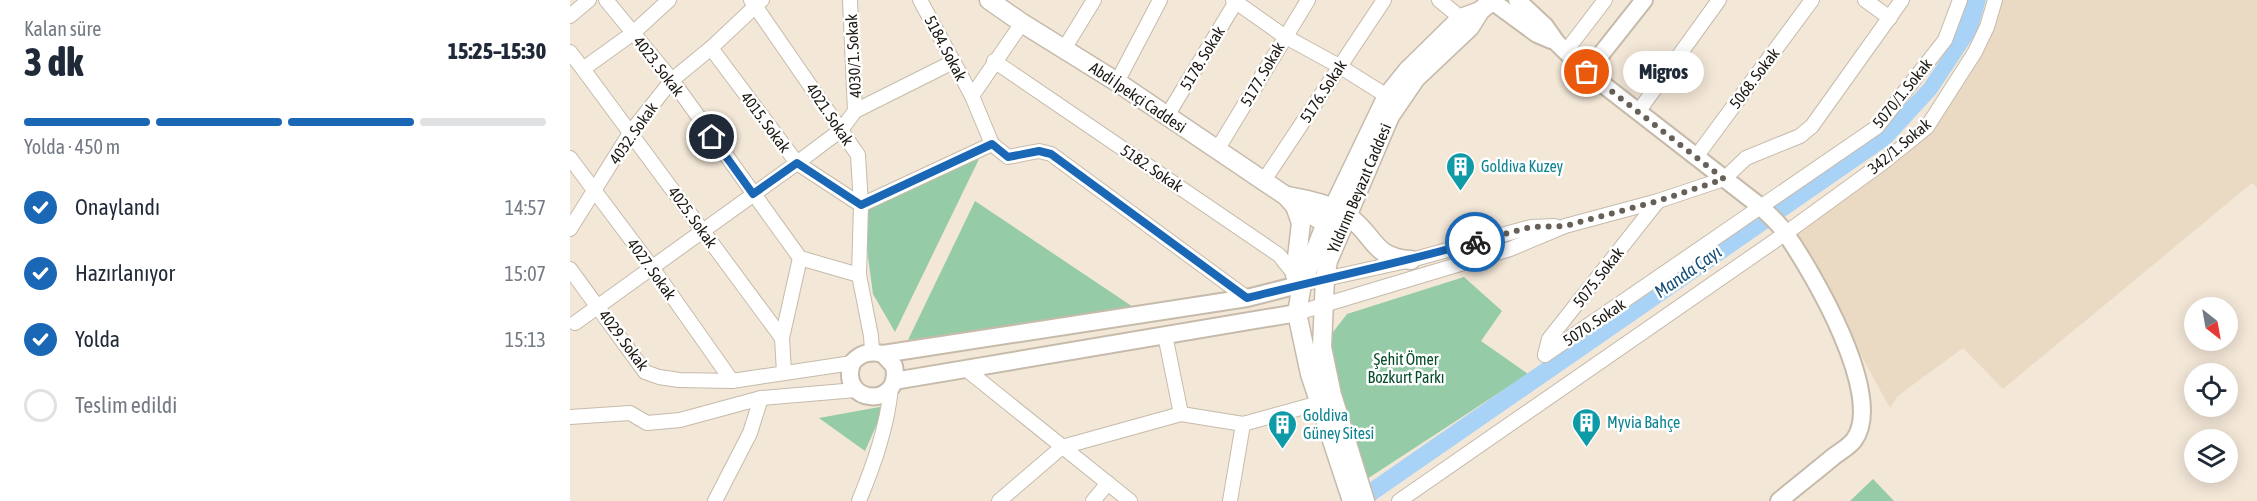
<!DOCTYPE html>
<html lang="tr">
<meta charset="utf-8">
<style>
body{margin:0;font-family:"Asap Condensed",sans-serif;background:#f6f6f7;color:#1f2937;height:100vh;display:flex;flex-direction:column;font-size:22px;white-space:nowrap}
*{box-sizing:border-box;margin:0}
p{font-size:20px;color:#747a83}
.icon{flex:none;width:33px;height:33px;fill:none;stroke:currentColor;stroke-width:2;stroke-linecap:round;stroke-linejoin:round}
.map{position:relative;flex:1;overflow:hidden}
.sheet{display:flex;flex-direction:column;background:#fff;width:570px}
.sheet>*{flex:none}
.needle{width:39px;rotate:149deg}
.tools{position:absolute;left:1614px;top:297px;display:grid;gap:12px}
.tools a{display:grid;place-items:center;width:54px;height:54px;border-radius:50%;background:#fff;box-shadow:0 3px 15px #0003;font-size:30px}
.pin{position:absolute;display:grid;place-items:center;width:51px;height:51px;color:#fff;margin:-26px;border:3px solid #fff;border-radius:50%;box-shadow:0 2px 6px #0007}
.courier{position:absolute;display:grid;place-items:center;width:60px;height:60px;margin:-30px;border:4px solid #1a67b6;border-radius:50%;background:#fff;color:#222;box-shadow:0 2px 8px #0007}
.bubble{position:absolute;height:42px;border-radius:21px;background:#fff;box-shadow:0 3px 15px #0003;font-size:20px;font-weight:800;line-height:42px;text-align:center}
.overview em{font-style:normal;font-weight:800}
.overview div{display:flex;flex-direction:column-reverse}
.overview{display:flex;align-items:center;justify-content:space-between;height:102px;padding:0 24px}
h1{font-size:39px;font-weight:800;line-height:45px}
.bar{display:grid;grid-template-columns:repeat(4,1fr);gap:9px 6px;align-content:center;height:72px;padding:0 24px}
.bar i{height:8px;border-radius:4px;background:#e0e1e3}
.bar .current{background:#1a67b6}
.bar p{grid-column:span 4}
ol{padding:0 24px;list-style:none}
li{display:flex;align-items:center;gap:18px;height:66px}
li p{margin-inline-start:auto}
li .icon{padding:6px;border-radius:50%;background:#1a67b6;color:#fff;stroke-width:4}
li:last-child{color:#747a83}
li i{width:33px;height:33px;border:3px solid #e0e1e3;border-radius:50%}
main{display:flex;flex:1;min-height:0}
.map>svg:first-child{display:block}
</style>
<main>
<section class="sheet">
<div class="overview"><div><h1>3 dk</h1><p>Kalan süre</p></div><em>15:25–15:30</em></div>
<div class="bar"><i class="current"></i><i class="current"></i><i class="current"></i><i></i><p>Yolda · 450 m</p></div>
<ol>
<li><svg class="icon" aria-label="check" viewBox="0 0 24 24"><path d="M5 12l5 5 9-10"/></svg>Onaylandı<p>14:57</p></li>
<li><svg class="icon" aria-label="check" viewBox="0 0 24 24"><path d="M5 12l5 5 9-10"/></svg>Hazırlanıyor<p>15:07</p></li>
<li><svg class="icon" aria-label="check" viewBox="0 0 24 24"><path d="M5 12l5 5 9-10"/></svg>Yolda<p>15:13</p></li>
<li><i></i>Teslim edildi</li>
</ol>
</section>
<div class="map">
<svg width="1687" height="501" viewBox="0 0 1687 501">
<rect width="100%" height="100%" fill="#f3e7d7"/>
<path fill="#eadac3" d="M1420,0H1687V188L1682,183L1433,389L1393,348L1337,389L1327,397L1320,408L1222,230L1332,151L1409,33Z"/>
<g fill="#95cba6">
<path d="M409,159L325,332L303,294L291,205Z"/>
<path d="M405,201L566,309L338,340Z"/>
<path d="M894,277L932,311L911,341L958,374L797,479L760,365L763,332L777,314Z"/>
<path d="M315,406L295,451L249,418Z"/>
<path d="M1303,479L1324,501H1280Z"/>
</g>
<path fill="#a9d3f6" d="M1393,0H1416L1407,32L1366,94L1320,144L804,501H773L1312,128L1354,84L1378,48Z"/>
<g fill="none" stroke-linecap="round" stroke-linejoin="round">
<defs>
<g id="minor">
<path d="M36,0L102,80L230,258L289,275"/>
<path d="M181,0L288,155L291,205L289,275L301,336L302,351"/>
<path d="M280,0L285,111"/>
<path d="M663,0L714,36L769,66L817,96"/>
<path d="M869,0L897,23"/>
<path d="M1295,0L1320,18"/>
<path d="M0,16L19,0"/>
<path d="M141,48L227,163L291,205L422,144L402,96L350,0"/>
<path d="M494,49L524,0"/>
<path d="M996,51L1035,0"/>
<path d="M0,52L13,69L63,33L99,0"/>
<path d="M424,61L709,255L732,284L841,260L961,227L985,226"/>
<path d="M13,69L212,338L214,372"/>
<path d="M547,82L590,0"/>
<path d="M402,96L452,23"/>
<path d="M1068,112L1149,0"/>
<path d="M597,116L667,0"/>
<path d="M422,144L438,157L469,151L481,154L677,298"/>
<path d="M647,150L738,0"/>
<path d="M1126,157L1242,0"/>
<path d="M0,158L81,266L162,381"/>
<path d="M693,182L814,0"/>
<path d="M0,229L60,133L102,80L141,48L192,0"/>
<path d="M0,269L75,372L89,377L109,380L162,381L282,363"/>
<path d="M727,313L940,249L995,226L1088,201L1154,179L1176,158L1230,136L1242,126L1332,0"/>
<path d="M5,323L227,163L271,130L285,111L383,62"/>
<path d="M595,335L611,414"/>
<path d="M212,338L230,258"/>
<path d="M975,355L1307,127L1375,40L1390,0"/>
<path d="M975,355L979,339L1088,201"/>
<path d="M397,370L560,501"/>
<path d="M0,417L60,413L77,423L110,420L191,398L286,390"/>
<path d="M145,501L180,433L191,398"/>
<path d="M289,501C304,464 317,428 321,388"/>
<path d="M429,501L492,447L611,414L673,424L749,403"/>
<path d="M523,501L538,483"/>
<path d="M660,501L673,424"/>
<path d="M829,501L1216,233L1315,161L1357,127L1405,52L1417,27L1425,0"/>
</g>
<g id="tertiary">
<path d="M947,0L975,26L987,43L1017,72L1191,207C1200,216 1210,224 1216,234C1243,273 1316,397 1284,440C1279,447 1269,452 1263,457C1245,472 1227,486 1209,501"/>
<path d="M922,1L967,34L981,40"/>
<path d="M1017,72L1074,0"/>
<path d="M313,354L324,366C333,409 268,405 282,363C291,352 301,351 313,354L677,298L732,284"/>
<path d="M324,381L727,313"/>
</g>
<g id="secondary">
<path d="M419,0L452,23L547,82L716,196L725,206L765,228"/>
<path d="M718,196C739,200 761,204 779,217C805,235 802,258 841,260"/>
<path d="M725,275L731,223L725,206"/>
<path d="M782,501L740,374L727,313L732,284L756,223L817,96L837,71L891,18L910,11"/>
<path d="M795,501L762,395L752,347L755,278L758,261L820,116L846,78L900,27L910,11L923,0"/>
</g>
</defs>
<use href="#minor" stroke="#c6bbab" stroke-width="16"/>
<use href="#tertiary" stroke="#c6bbab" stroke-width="20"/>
<use href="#secondary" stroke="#c6bbab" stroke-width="21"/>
<use href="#minor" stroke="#fff" stroke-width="14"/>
<use href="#tertiary" stroke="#fff" stroke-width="16"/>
<use href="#secondary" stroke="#fff" stroke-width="18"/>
</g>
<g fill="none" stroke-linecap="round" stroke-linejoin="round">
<path stroke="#676057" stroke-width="6" stroke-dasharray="0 10.8" d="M905,242L961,227L995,226L1088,201L1154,179L1017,72"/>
<path stroke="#1a67b6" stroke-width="8" d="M142,137L183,194L227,163L291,205L422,144L438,157L469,151L481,154L677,298C753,279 830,263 905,242"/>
</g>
<defs>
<symbol id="building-pin" viewBox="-11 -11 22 30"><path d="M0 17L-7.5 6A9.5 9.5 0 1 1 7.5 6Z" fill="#0f9aa8" stroke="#fff"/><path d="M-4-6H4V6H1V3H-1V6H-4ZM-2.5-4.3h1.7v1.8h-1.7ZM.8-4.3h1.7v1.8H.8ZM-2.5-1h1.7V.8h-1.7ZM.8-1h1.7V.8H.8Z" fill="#fff"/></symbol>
</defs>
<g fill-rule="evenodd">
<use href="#building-pin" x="874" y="150" width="33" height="45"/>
<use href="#building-pin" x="1000" y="406" width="33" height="45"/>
<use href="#building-pin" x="696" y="408" width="33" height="45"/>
</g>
<g text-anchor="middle" stroke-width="5" stroke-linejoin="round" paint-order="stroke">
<g font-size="16" fill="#1c1812" stroke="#fff">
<text transform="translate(376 48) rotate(62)" y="6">5184. Sokak</text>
<text transform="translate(283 56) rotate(-93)" y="6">4030/1. Sokak</text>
<text transform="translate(632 58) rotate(-59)" y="6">5178. Sokak</text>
<text transform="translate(89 66) rotate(52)" y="6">4023. Sokak</text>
<text transform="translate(692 74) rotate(-60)" y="6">5177. Sokak</text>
<text transform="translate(1184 78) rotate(-53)" y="6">5068. Sokak</text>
<text transform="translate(753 91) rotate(-57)" y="6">5176. Sokak</text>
<text transform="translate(1332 93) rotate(-51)" y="6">5070/1. Sokak</text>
<text transform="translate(568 97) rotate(34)" y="6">Abdi İpekçi Caddesi</text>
<text transform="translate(260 114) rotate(56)" y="6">4021. Sokak</text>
<text transform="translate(196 122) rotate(53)" y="6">4015. Sokak</text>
<text transform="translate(63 133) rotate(-55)" y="6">4032. Sokak</text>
<text transform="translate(1329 146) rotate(-40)" y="6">342/1. Sokak</text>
<text transform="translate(582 168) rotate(34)" y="6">5182. Sokak</text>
<text transform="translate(789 188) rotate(-67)" y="6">Yıldırım Beyazıt Caddesi</text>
<text transform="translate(123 217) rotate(54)" y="6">4025. Sokak</text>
<text transform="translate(82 269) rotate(54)" y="6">4027. Sokak</text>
<text transform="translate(1028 277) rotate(-52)" y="6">5075. Sokak</text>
<text transform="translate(1024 322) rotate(-34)" y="6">5070. Sokak</text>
<text transform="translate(54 340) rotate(53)" y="6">4029. Sokak</text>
</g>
<g font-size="16" fill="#0d838f" stroke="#fff" text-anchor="start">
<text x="911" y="172">Goldiva Kuzey</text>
<text x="733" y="421">Goldiva<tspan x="733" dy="18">Güney Sitesi</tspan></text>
<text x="1037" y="428">Myvia Bahçe</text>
</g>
<g font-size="16" fill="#054d2a" stroke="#fff">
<text x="836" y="365">Şehit Ömer<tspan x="836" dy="18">Bozkurt Parkı</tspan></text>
</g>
<g font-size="18" font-style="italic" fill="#154e77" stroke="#fff">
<text transform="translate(1118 272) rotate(-35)" y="6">Manda Çayı</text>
</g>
</g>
</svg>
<div class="tools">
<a><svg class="needle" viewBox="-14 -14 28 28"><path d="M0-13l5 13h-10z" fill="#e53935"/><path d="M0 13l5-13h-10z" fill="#747a83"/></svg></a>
<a><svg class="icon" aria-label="locate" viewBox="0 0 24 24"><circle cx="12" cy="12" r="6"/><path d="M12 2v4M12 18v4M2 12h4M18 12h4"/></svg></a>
<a><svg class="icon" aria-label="layers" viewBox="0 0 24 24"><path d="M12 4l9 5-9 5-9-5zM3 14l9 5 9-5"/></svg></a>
</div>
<div class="pin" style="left:1017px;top:72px;background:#ea580c"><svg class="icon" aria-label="bag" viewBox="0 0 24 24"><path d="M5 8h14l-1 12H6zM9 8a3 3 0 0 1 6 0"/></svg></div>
<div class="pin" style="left:142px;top:137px;background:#1f2937"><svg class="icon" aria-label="home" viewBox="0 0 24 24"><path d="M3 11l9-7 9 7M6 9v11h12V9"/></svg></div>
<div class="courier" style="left:905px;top:242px"><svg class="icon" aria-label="bike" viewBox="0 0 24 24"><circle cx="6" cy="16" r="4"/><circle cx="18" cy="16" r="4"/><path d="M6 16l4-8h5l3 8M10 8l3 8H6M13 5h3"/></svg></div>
<div class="bubble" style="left:1053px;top:51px;width:81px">Migros</div>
</div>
</main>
